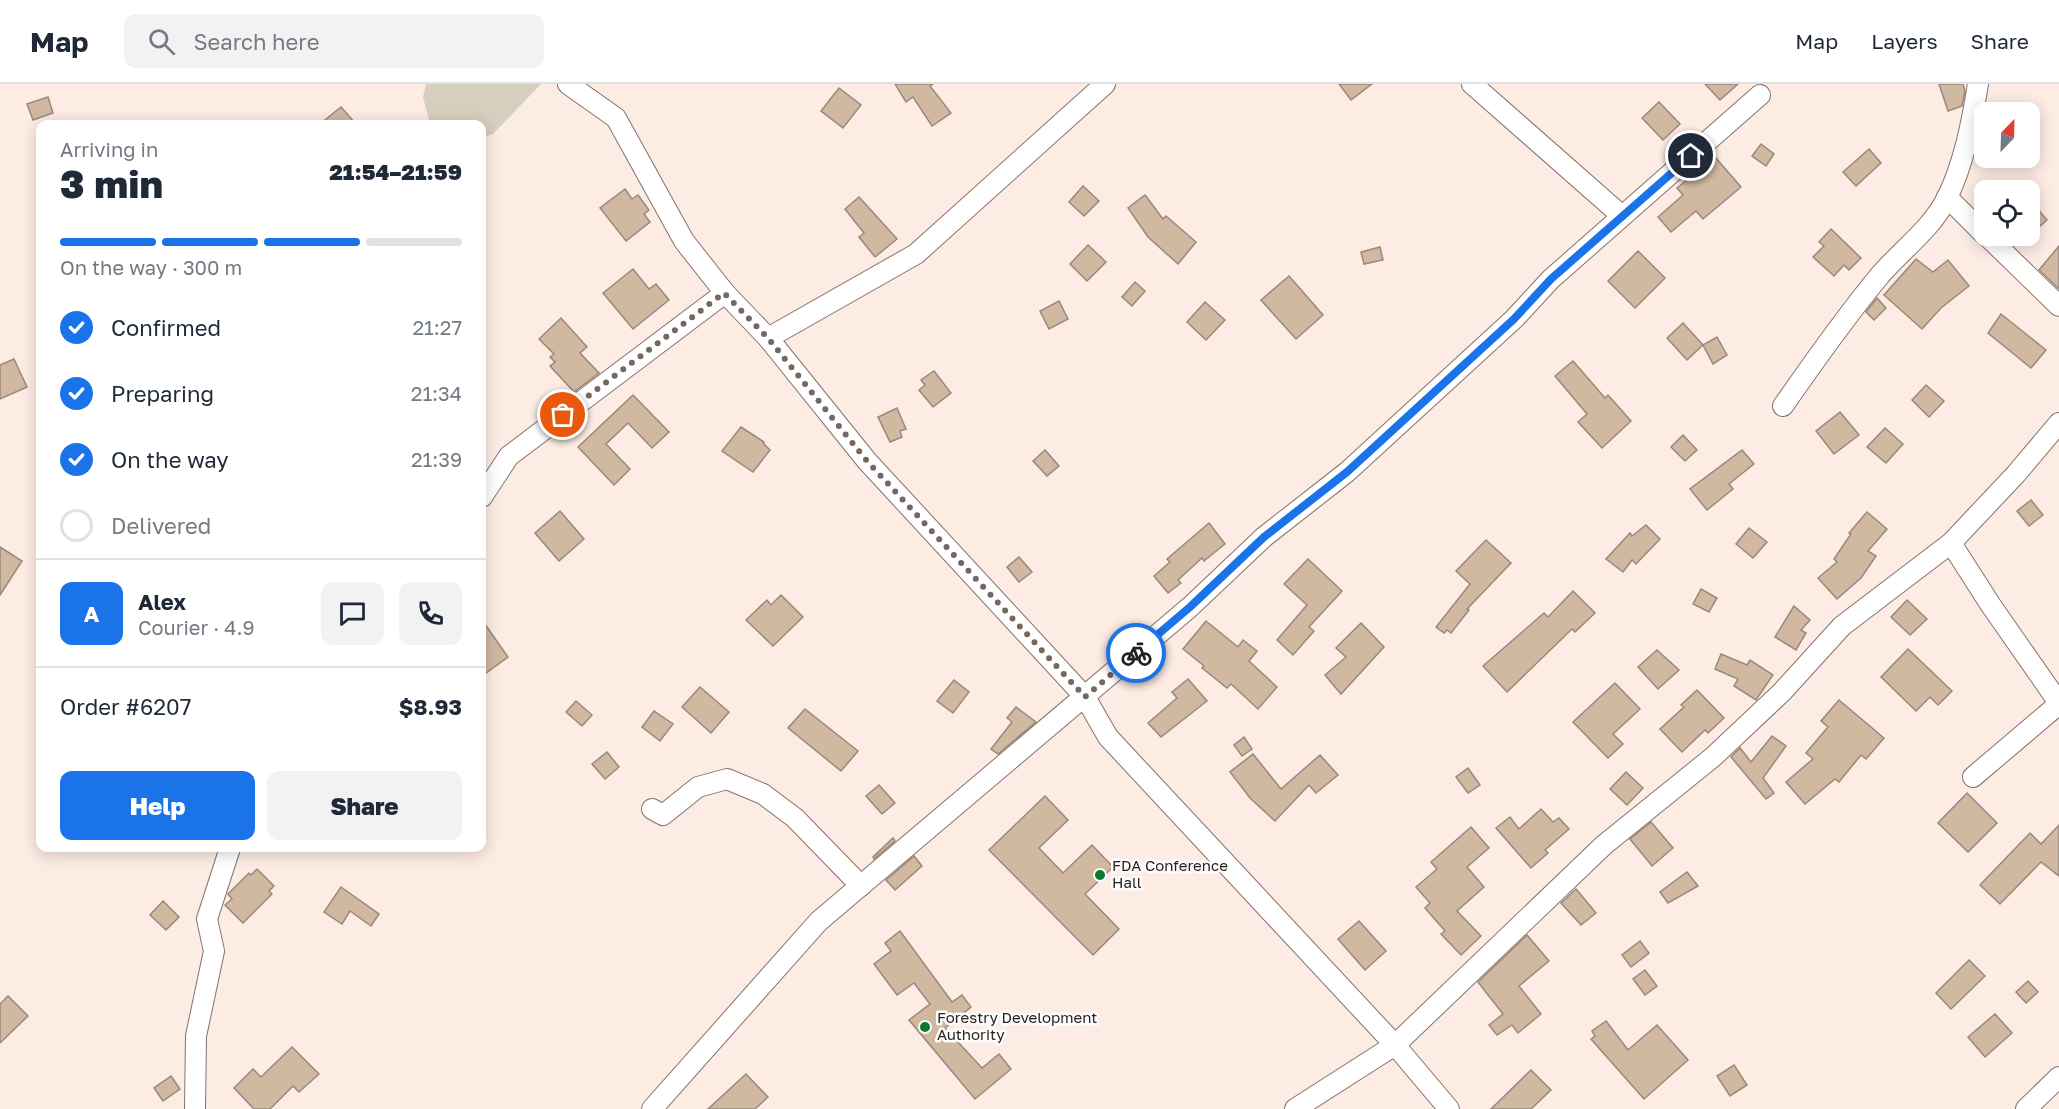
<!DOCTYPE html>
<meta charset="utf-8">
<style>
body{margin:0;font-family:"Golos Text",sans-serif;background:#f2f2f3;color:#1f2937;height:100vh;display:flex;flex-direction:column;font-size:22px;white-space:nowrap}
*{box-sizing:border-box;margin:0}
p{font-size:20px;color:#747a83}
.icon{flex:none;width:33px;height:33px;fill:none;stroke:currentColor;stroke-width:2;stroke-linecap:round;stroke-linejoin:round}
.map{position:relative;flex:1;overflow:hidden}
.side{position:absolute;left:36px;top:36px;width:450px;height:732px;display:flex;flex-direction:column;background:#fff;border-radius:12px;box-shadow:0 3px 15px #0003}
.side>*{flex:none}
.needle{width:39px;rotate:23deg}
.buttons{position:absolute;left:1974px;top:18px;display:grid;gap:12px}
.buttons a{display:grid;place-items:center;width:66px;height:66px;border-radius:12px;background:#fff;box-shadow:0 3px 15px #0003;font-size:30px}
.pin{position:absolute;display:grid;place-items:center;width:51px;height:51px;color:#fff;margin:-26px;border:3px solid #fff;border-radius:50%;box-shadow:0 2px 6px #0007}
.courier{position:absolute;display:grid;place-items:center;width:60px;height:60px;margin:-30px;border:4px solid #1a73e8;border-radius:50%;background:#fff;color:#222;box-shadow:0 2px 8px #0007}
.headline em{font-style:normal;font-weight:800}
.headline div{display:flex;flex-direction:column-reverse}
.headline{display:flex;align-items:center;justify-content:space-between;height:102px;padding:0 24px}
h1{font-size:39px;font-weight:800;line-height:45px}
.bar{display:grid;grid-template-columns:repeat(4,1fr);gap:9px 6px;align-content:center;height:72px;padding:0 24px}
.bar i{height:8px;border-radius:4px;background:#e0e1e3}
.bar .current{background:#1a73e8}
.bar p{grid-column:span 4}
.line{display:flex;align-items:center;gap:15px;padding:0 24px;border-top:2px solid #e0e1e3}
.line div{flex:1}
.round{display:grid;place-items:center;flex:none;width:63px;height:63px;border-radius:12px;background:#f2f2f3}
ol{padding:0 24px;list-style:none}
li{display:flex;align-items:center;gap:18px;height:66px}
li p{margin-inline-start:auto}
li .icon{padding:6px;border-radius:50%;background:#1a73e8;color:#fff;stroke-width:4}
li:last-child{color:#747a83}
li i{width:33px;height:33px;border:3px solid #e0e1e3;border-radius:50%}
.action{display:flex;gap:12px;margin-top:auto;padding:12px 24px}
.action a{flex:1;height:69px;border-radius:12px;background:#1a73e8;color:#fff;font-size:24px;font-weight:800;line-height:69px;text-align:center}
.action a+a{background:#f2f2f3;color:#1f2937}
header{display:flex;align-items:center;gap:36px;box-sizing:border-box;height:84px;padding:0 30px;background:#fff;border-bottom:2px solid #e0e1e3}
header strong{font-size:28px}
nav{display:flex;gap:33px;margin-inline-start:auto;font-size:21px}
.search{width:420px;height:54px;background:#f2f2f3;display:flex;align-items:center;gap:15px;box-sizing:border-box;padding:0 21px;border-radius:12px;color:#747a83;font-size:22px}
.map>svg:first-child{display:block}
</style>
<header>
<strong>Map</strong>
<div class="search"><svg class="icon" aria-label="search" viewBox="0 0 24 24"><circle cx="10" cy="10" r="6"/><path d="M15 15l6 6"/></svg>Search here</div>
<nav><a>Map</a><a>Layers</a><a>Share</a></nav>
</header>
<div class="map">
<svg width="2059" height="1025" viewBox="0 0 2059 1025">
<rect width="100%" height="100%" fill="#fdece4"/>
<path fill="#d7cfbd" d="M426,0H541L493,50L482,54V40H430L423,13Z"/>
<g fill="#d0b8a1" stroke="#98897c" stroke-width="1.5">
<path d="M895,0H933L930,2L951,29L932,42L913,13L906,18Z"/>
<path d="M1339,0H1372L1351,16Z"/>
<path d="M1705,0H1738L1720,16Z"/>
<path d="M1939,0H1963L1965,7L1962,22L1948,27Z"/>
<path d="M839,4L861,21L843,44L821,27Z"/>
<path d="M48,13L53,29L33,36L27,20Z"/>
<path d="M1659,18L1680,40L1663,56L1642,34Z"/>
<path d="M341,23L356,40H320Z"/>
<path d="M1761,60L1774,70L1766,82L1752,72Z"/>
<path d="M1869,65L1881,79L1856,102L1843,88Z"/>
<path d="M1715,73L1741,103L1703,135L1696,127L1671,148L1658,133L1683,111L1677,104Z"/>
<path d="M1083,102L1099,117L1084,132L1069,118Z"/>
<path d="M625,105L632,115L638,111L649,126L644,130L650,138L626,157L600,124Z"/>
<path d="M1145,111L1163,135L1166,132L1196,158L1178,180L1148,153L1128,124Z"/>
<path d="M859,113L897,155L875,173L859,153L864,149L845,125Z"/>
<path d="M2030,116L2047,136L2030,151Z"/>
<path d="M1831,145L1861,174L1849,186L1844,181L1834,192L1813,173L1824,162L1819,158Z"/>
<path d="M1088,161L1106,178L1087,197L1070,180Z"/>
<path d="M2059,162V205L2039,186Z"/>
<path d="M1380,163L1383,176L1364,180L1361,168Z"/>
<path d="M1638,167L1665,194L1635,224L1608,197Z"/>
<path d="M1916,175L1933,188L1948,176L1969,202L1941,224L1922,245L1884,211Z"/>
<path d="M633,185L649,205L656,200L669,216L633,245L603,209Z"/>
<path d="M1289,192L1323,231L1296,255L1261,216Z"/>
<path d="M1135,198L1145,207L1132,222L1122,213Z"/>
<path d="M1877,214L1886,224L1874,236L1866,228Z"/>
<path d="M1059,217L1068,235L1049,245L1040,227Z"/>
<path d="M1205,218L1225,236L1206,256L1187,238Z"/>
<path d="M2001,230L2046,266L2031,284L1988,249Z"/>
<path d="M561,234L587,263L580,269L599,289L574,308L550,282L555,278L550,273L554,270L539,255Z"/>
<path d="M1683,239L1703,261L1687,276L1667,254Z"/>
<path d="M1717,253L1727,271L1713,280L1703,261Z"/>
<path d="M14,275L27,303L0,315V281Z"/>
<path d="M1573,277L1605,314L1608,311L1631,337L1602,364L1578,338L1587,330L1555,292Z"/>
<path d="M934,287L951,309L933,323L919,306L925,301L921,296Z"/>
<path d="M1926,301L1944,317L1929,333L1912,316Z"/>
<path d="M633,311L669,348L652,364L628,339L606,360L630,385L614,401L578,363Z"/>
<path d="M897,324L906,345L900,347L902,353L890,358L878,333Z"/>
<path d="M1840,328L1859,351L1834,370L1816,347Z"/>
<path d="M741,343L764,358L763,359L770,366L753,388L722,367Z"/>
<path d="M1885,344L1903,360L1886,379L1867,363Z"/>
<path d="M1683,351L1697,366L1685,377L1671,363Z"/>
<path d="M1045,366L1059,382L1047,392L1033,377Z"/>
<path d="M1742,366L1754,380L1729,400L1733,405L1707,426L1690,405Z"/>
<path d="M2031,416L2043,431L2029,442L2017,427Z"/>
<path d="M560,427L584,455L559,477L535,449Z"/>
<path d="M1867,428L1887,445L1868,467L1876,472L1861,494L1837,515L1818,494L1837,478L1834,475L1851,450L1849,449Z"/>
<path d="M1209,439L1225,460L1204,477L1202,474L1178,496L1181,499L1168,509L1154,492L1170,478L1167,475Z"/>
<path d="M1646,441L1660,455L1636,480L1632,476L1623,488L1606,475L1630,449L1632,452Z"/>
<path d="M1749,444L1767,458L1753,474L1736,460Z"/>
<path d="M1486,456L1511,479L1467,525L1469,526L1451,549L1447,546L1444,549L1436,543L1470,500L1456,487Z"/>
<path d="M0,463L22,477L0,511Z"/>
<path d="M1019,473L1032,488L1019,498L1007,483Z"/>
<path d="M1308,475L1342,507L1309,543L1314,547L1293,571L1277,556L1307,521L1284,500Z"/>
<path d="M1701,505L1717,514L1709,528L1693,520Z"/>
<path d="M1573,507L1595,529L1575,548L1572,545L1507,608L1483,582L1544,529L1548,533Z"/>
<path d="M781,511L803,533L773,562L746,536L767,516L771,521Z"/>
<path d="M1907,516L1927,535L1910,551L1891,533Z"/>
<path d="M1794,522L1810,536L1801,546L1806,549L1796,566L1775,553Z"/>
<path d="M482,536L508,573L482,592Z"/>
<path d="M1206,537L1238,563L1243,556L1257,567L1249,577L1277,603L1258,625L1231,600L1227,604L1202,584L1204,582L1183,565Z"/>
<path d="M1361,539L1384,563L1341,610L1325,591L1346,573L1336,564Z"/>
<path d="M1908,565L1952,607L1938,621L1930,613L1916,627L1881,593Z"/>
<path d="M1657,566L1679,586L1658,605L1638,583Z"/>
<path d="M1721,570L1747,581L1750,576L1773,591L1756,616L1734,602L1738,595L1715,585Z"/>
<path d="M1188,595L1207,617L1161,653L1148,639L1177,614L1172,608Z"/>
<path d="M954,596L969,608L953,629L937,617Z"/>
<path d="M1615,599L1640,625L1613,650L1623,660L1608,674L1573,638Z"/>
<path d="M700,603L729,628L711,649L682,623Z"/>
<path d="M1697,606L1724,634L1708,649L1705,646L1682,668L1660,645L1684,623L1681,621Z"/>
<path d="M1839,616L1884,654L1866,675L1861,671L1839,698L1835,695L1805,720L1786,698L1813,675L1806,669L1828,643L1821,637Z"/>
<path d="M576,617L592,631L582,642L566,628Z"/>
<path d="M1016,623L1036,638L998,670L991,665L1012,638L1007,634Z"/>
<path d="M805,625L858,667L841,687L788,644Z"/>
<path d="M654,627L673,640L660,657L642,643Z"/>
<path d="M1772,652L1786,662L1763,694L1774,709L1766,715L1731,673L1740,664L1751,678Z"/>
<path d="M1244,653L1252,665L1242,672L1234,661Z"/>
<path d="M607,668L619,683L605,695L592,680Z"/>
<path d="M1253,670L1281,705L1320,671L1338,691L1316,709L1309,701L1275,737L1250,714L1230,688Z"/>
<path d="M1468,684L1480,701L1468,709L1456,693Z"/>
<path d="M1626,688L1643,704L1627,721L1610,705Z"/>
<path d="M879,701L895,719L882,730L866,712Z"/>
<path d="M1967,709L1997,739L1968,768L1938,739Z"/>
<path d="M1045,712L1068,736L1039,764L1063,789L1092,761L1113,783L1085,810L1119,845L1093,871L989,766Z"/>
<path d="M1541,725L1553,738L1559,734L1569,745L1545,766L1548,769L1531,784L1496,744L1510,733L1519,745Z"/>
<path d="M1651,738L1673,764L1652,782L1630,755Z"/>
<path d="M2059,741V792L2041,778L2000,820L1980,801L2030,749L2041,760Z"/>
<path d="M1471,743L1489,764L1467,783L1484,803L1457,827L1481,852L1461,871L1441,850L1445,847L1425,824L1430,819L1416,803L1437,785L1431,778Z"/>
<path d="M893,754L895,757L874,775L873,773Z"/>
<path d="M914,772L922,782L895,806L886,796Z"/>
<path d="M257,785L274,802L269,807L272,810L243,839L225,821L232,815L228,810L249,789L251,791Z"/>
<path d="M1687,788L1698,802L1668,819L1660,808Z"/>
<path d="M341,803L379,830L371,842L350,827L342,840L324,828Z"/>
<path d="M1576,805L1596,829L1581,841L1561,819Z"/>
<path d="M163,817L179,833L166,846L150,831Z"/>
<path d="M1359,837L1386,867L1365,886L1338,855Z"/>
<path d="M900,847L952,918L962,911L971,923L945,944L982,984L999,970L1011,985L975,1015L909,936L930,920L914,899L897,911L874,880L891,867L885,859Z"/>
<path d="M1527,851L1549,877L1519,902L1541,930L1518,949L1512,941L1497,951L1489,941L1503,930L1478,898Z"/>
<path d="M1640,857L1649,869L1631,883L1622,871Z"/>
<path d="M1969,876L1985,892L1951,925L1936,909Z"/>
<path d="M1645,886L1657,902L1645,911L1633,895Z"/>
<path d="M2028,897L2038,908L2026,919L2016,908Z"/>
<path d="M8,912L28,932L0,959V920Z"/>
<path d="M1995,930L2012,949L1985,973L1968,953Z"/>
<path d="M1606,937L1628,966L1657,941L1688,976L1644,1015L1591,955L1595,952L1592,947Z"/>
<path d="M292,963L319,990L299,1008L293,1002L270,1025H254L234,1004L253,985L261,993Z"/>
<path d="M1734,981L1747,1001L1730,1012L1717,992Z"/>
<path d="M1531,986L1551,1006L1531,1025H1491Z"/>
<path d="M746,990L768,1013L755,1025H708Z"/>
<path d="M171,992L180,1005L163,1017L154,1004Z"/>
</g>
<g fill="none" stroke-linecap="round" stroke-linejoin="round">
<defs>
<g id="minor">
<path d="M568,0L616,34L684,157L725,209L768,254L867,377L1085,613L1108,653L1395,961L1449,1025"/>
<path d="M1472,0L1622,132"/>
<path d="M1947,113L1984,150"/>
<path d="M1987,152L2059,222"/>
<path d="M768,254L916,170L1105,0"/>
<path d="M1783,322C1815,276 1846,232 1881,190C1903,165 1932,144 1947,114C1964,79 1972,38 1978,0"/>
<path d="M482,413L509,372L725,209"/>
<path d="M1951,459L1990,520L2059,619"/>
<path d="M1973,693L2059,620"/>
<path d="M652,725L663,731L698,703L727,695L763,710L795,734L861,802"/>
<path d="M195,1025L196,952L214,867L207,835L230,764"/>
<path d="M652,1025L819,837L1190,523L1264,453L1347,388L1514,235L1551,195L1760,11"/>
<path d="M1295,1025L1395,961L1604,761L1713,673L1782,608L1842,542L1951,459L2016,390L2059,339"/>
<path d="M2026,1025L2059,993"/>
</g>
</defs>
<use href="#minor" stroke="#85726a" stroke-width="22"/>
<use href="#minor" stroke="#fff" stroke-width="20"/>
</g>
<g fill="none" stroke-linecap="round" stroke-linejoin="round">
<path stroke="#736863" stroke-width="6" stroke-dasharray="0 10.8" d="M563,331L724,209L768,254L867,377L1085,613L1136,569"/>
<path stroke="#1a73e8" stroke-width="8" d="M1136,569L1190,523L1264,453L1347,388L1514,235L1551,195L1691,72"/>
</g>
<g fill="#0d792d" stroke="#fdfdfd" stroke-width="2">
<circle cx="1100" cy="791" r="6"/>
<circle cx="925" cy="943" r="6"/>
</g>
<g text-anchor="middle" stroke-width="5" stroke-linejoin="round" paint-order="stroke">
<g font-size="15" fill="#29211e" stroke="#fdfdfd" text-anchor="start">
<text x="1112" y="787">FDA Conference<tspan x="1112" dy="17">Hall</tspan></text>
<text x="937" y="939">Forestry Development<tspan x="937" dy="17">Authority</tspan></text>
</g>
</g>
</svg>
<div class="buttons">
<a><svg class="needle" viewBox="-14 -14 28 28"><path d="M0-13l5 13h-10z" fill="#e53935"/><path d="M0 13l5-13h-10z" fill="#747a83"/></svg></a>
<a><svg class="icon" aria-label="locate" viewBox="0 0 24 24"><circle cx="12" cy="12" r="6"/><path d="M12 2v4M12 18v4M2 12h4M18 12h4"/></svg></a>
</div>
<div class="pin" style="left:563px;top:331px;background:#ea580c"><svg class="icon" aria-label="bag" viewBox="0 0 24 24"><path d="M5 8h14l-1 12H6zM9 8a3 3 0 0 1 6 0"/></svg></div>
<div class="pin" style="left:1691px;top:72px;background:#1f2937"><svg class="icon" aria-label="home" viewBox="0 0 24 24"><path d="M3 11l9-7 9 7M6 9v11h12V9"/></svg></div>
<div class="courier" style="left:1136px;top:569px"><svg class="icon" aria-label="bike" viewBox="0 0 24 24"><circle cx="6" cy="16" r="4"/><circle cx="18" cy="16" r="4"/><path d="M6 16l4-8h5l3 8M10 8l3 8H6M13 5h3"/></svg></div>
<section class="side">
<div class="headline"><div><h1>3 min</h1><p>Arriving in</p></div><em>21:54–21:59</em></div>
<div class="bar"><i class="current"></i><i class="current"></i><i class="current"></i><i></i><p>On the way · 300 m</p></div>
<ol>
<li><svg class="icon" aria-label="check" viewBox="0 0 24 24"><path d="M5 12l5 5 9-10"/></svg>Confirmed<p>21:27</p></li>
<li><svg class="icon" aria-label="check" viewBox="0 0 24 24"><path d="M5 12l5 5 9-10"/></svg>Preparing<p>21:34</p></li>
<li><svg class="icon" aria-label="check" viewBox="0 0 24 24"><path d="M5 12l5 5 9-10"/></svg>On the way<p>21:39</p></li>
<li><i></i>Delivered</li>
</ol>
<div class="line" style="height:108px"><b class="round" style="background:#1a73e8;color:#fff">A</b><div><b>Alex</b><p>Courier · 4.9</p></div><a class="round"><svg class="icon" aria-label="chat" viewBox="0 0 24 24"><path d="M4 5h16v11H9l-5 4z"/></svg></a><a class="round"><svg class="icon" aria-label="phone" viewBox="0 0 24 24"><path d="M5 4h4l2 5-3 2q2 4 5 5l2-3 5 2v4C11 20 4 13 5 4z"/></svg></a></div>
<div class="line" style="height:78px"><div>Order #6207</div><b>$8.93</b></div>
<div class="action"><a>Help</a><a>Share</a></div>
</section>
</div>
